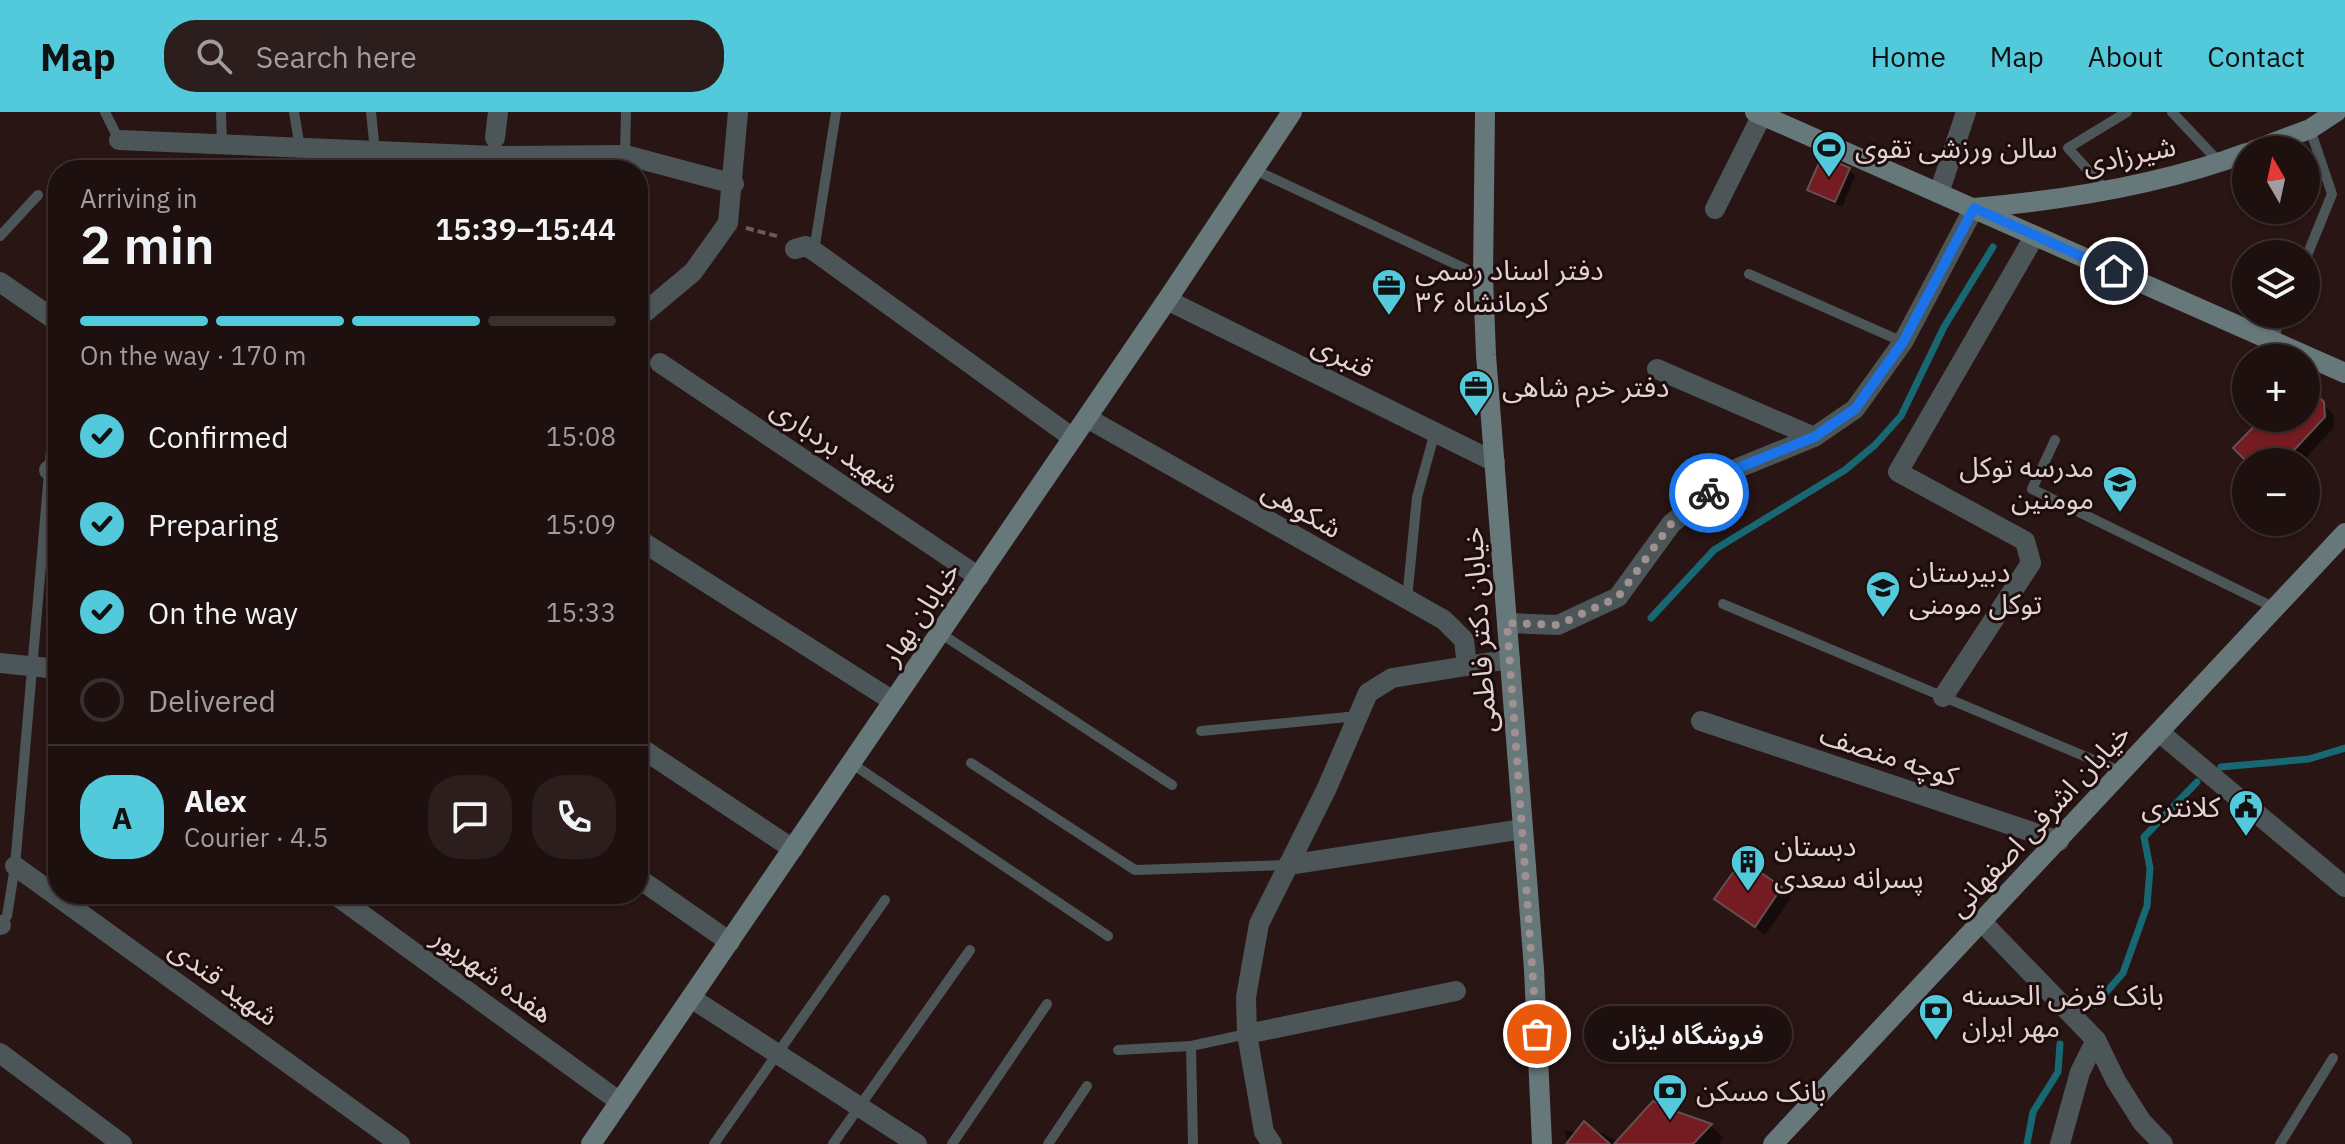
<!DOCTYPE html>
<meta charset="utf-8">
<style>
body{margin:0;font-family:"IBM Plex Sans","Noto Sans Arabic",sans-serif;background:#2b1e1d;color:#f1f3f6;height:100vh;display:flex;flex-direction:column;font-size:30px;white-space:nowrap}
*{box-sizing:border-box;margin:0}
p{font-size:26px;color:#a19d9e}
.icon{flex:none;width:44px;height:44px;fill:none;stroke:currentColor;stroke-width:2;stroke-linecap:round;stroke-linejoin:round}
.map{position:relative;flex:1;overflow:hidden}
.drawer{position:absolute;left:48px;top:48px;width:600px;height:744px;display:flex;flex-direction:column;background:#1e100f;border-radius:32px;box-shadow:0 2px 6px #0004,0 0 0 2px #3c302f}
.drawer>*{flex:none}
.needle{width:52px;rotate:351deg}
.tools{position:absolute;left:2232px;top:24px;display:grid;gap:16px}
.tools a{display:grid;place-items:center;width:88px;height:88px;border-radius:50%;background:#1e100f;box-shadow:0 2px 6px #0004,0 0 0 2px #3c302f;font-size:40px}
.pin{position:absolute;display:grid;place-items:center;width:68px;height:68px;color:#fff;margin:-34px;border:4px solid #fff;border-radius:50%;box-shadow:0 2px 8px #0007}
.courier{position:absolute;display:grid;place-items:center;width:80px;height:80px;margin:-40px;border:6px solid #1a73e8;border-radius:50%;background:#fff;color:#222;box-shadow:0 2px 10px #0007}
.bubble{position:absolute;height:56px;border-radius:28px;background:#1e100f;box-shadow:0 2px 6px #0004,0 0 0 2px #3c302f;font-size:26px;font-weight:600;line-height:56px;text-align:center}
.headline em{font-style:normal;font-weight:600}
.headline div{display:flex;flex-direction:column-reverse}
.headline{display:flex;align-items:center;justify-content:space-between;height:136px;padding:0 32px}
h1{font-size:52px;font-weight:600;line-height:60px}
.bar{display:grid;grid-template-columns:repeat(4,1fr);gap:12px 8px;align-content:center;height:96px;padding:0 32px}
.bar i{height:10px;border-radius:6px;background:#3c302f}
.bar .selected{background:#53cadc}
.bar p{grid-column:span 4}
.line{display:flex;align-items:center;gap:20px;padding:0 32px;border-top:2px solid #3c302f}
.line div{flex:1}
.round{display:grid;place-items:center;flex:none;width:84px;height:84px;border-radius:32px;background:#2b1e1d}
ol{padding:0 32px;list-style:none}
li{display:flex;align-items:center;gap:24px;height:88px}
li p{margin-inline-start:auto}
li .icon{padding:8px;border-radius:50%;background:#53cadc;color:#111;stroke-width:4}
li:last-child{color:#a19d9e}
li i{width:44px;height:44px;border:4px solid #3c302f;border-radius:50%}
header{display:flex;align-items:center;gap:48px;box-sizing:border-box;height:112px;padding:0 40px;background:#53cadc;color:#111}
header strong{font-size:38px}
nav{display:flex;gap:44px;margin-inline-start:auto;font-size:28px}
.search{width:560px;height:72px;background:#2b1e1d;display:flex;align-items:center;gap:20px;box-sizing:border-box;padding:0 28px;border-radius:32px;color:#a19d9e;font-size:30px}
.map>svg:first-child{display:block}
</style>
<header>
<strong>Map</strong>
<div class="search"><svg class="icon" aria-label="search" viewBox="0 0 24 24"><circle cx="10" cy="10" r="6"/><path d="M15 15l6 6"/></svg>Search here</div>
<nav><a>Home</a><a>Map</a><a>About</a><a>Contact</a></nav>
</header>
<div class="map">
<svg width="2345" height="1032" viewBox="0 0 2345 1032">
<rect width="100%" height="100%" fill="#281514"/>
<g fill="#0007">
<path d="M1849,58L1855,64L1842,95L1816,83L1810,77Z"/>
<path d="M2306,275L2333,302L2334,315L2302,350H2249L2265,306H2306Z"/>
<path d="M1742,751L1781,777L1791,786L1765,823L1717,787Z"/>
<path d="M1653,991L1711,1014L1724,1026L1718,1032H1569L1564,1019L1602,1021L1618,1030Z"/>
</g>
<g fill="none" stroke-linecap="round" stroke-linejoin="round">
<g stroke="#186873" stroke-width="7">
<path d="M1651,506L1714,438L1845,358L1875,333L1901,304L1944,215L1993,135"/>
<path d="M2221,655L2309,647L2345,636"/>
<path d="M2095,893L2123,861L2147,794L2150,756L2144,725L2197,670"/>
<path d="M2027,1032L2033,1000L2058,960L2060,932"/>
</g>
</g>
<g fill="#751b22" stroke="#664f4e" stroke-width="2">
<path d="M1822,44L1850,56L1835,90L1807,78Z"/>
<path d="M2306,273L2324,290L2325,305L2283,350H2247L2233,336L2262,306H2306Z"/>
<path d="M1742,748L1782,775L1755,815L1714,787Z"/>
<path d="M1653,989L1672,998L1712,1012L1693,1032H1614Z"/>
<path d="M1584,1009L1610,1032H1566Z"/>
</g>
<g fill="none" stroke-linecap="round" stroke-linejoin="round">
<path stroke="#6b5a59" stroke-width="4" stroke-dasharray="8 4" stroke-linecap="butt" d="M746,116L780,125"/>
<g stroke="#4c5658" stroke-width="10">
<path d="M105,0L119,28"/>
<path d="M221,0L222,32"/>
<path d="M294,0L300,36"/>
<path d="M371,0L375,39"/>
<path d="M2172,0L2220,51"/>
<path d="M625,43L626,0"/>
<path d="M323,58L335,37"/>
<path d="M401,58L405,41"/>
<path d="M1255,58L1483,165"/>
<path d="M2105,77L2068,36L2127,0"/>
<path d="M0,124L38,83"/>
<path d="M814,139L836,0"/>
<path d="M2306,146L2332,82L2310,17"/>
<path d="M1749,162L1903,230"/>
<path d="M2272,229L2283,202"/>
<path d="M2055,328L2032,377L2275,496"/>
<path d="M1407,487L1417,385L1435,320"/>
<path d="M1723,492L2122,660"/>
<path d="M940,521L1172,673"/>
<path d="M1201,619L1358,604"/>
<path d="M851,651L1108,824"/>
<path d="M971,651L1135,758L1288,753"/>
<path d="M1,813L7,804L15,754L58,257"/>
<path d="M1191,934L1193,1032"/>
<path d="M1118,938L1191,934L1247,922"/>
<path d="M714,1032L885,788"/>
<path d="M833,1032L970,838"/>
<path d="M952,1032L1047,892"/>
<path d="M1048,1032L1087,974"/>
<path d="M2280,1032L2333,946"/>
</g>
<g stroke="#4c5658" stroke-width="20">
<path d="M495,26L498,0"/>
<path d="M119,28L494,44L625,43L734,72"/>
<path d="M1939,81L1966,0"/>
<path d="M1715,97L1762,3"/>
<path d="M795,137L806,134L814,139L1073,326"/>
<path d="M0,170L58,210"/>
<path d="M1167,188L1495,350"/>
<path d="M638,206L693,160L728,111L738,0"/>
<path d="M660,251L979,465"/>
<path d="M1657,257L1814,325L1855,297L1903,230L1974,96"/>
<path d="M1087,306L1444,508L1464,528L1467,554"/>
<path d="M49,358L58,364"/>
<path d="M638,427L893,589"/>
<path d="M1507,511L1558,513L1618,485L1671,412L1738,356L1814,325"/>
<path d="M0,551L58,557"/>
<path d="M1943,585L2031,451L2025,429L1898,360L2034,125"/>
<path d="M1701,609L2059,729"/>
<path d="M2159,620L2345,775"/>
<path d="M638,634L793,737"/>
<path d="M1288,753L1523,717"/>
<path d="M15,754L400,1032"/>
<path d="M638,766L730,830"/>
<path d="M334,782L620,990"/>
<path d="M1982,810L2096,928L2116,969L2142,1010L2163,1032"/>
<path d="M0,813H1"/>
<path d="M691,886L917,1032"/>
<path d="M1247,922L1456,879"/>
<path d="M0,941L122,1032"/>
<path d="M1272,1032L1264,1020L1247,922L1246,885L1259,812L1326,678L1368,581L1392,566L1510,547"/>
<path d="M2060,1032L2080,960L2096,928"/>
</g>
<g stroke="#67787b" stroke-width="20">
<path d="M1485,0L1483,165L1486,243L1534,857L1542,1032"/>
<path d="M1755,0L2345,261"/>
<path d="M2254,38L2310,17L2336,0"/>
<path d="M1974,96C2066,88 2160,73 2246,41"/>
<path d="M591,1032L1167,188L1292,0"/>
<path d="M1773,1032L2345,421"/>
</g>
</g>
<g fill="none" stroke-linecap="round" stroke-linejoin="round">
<path stroke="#a09090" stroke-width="8" stroke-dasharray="0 14.4" d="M1537,922L1507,511L1558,513L1618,485L1671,412L1709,381"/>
<path stroke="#1a73e8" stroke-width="10" d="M1709,381L1738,356L1814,325L1855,297L1903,230L1974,96L2114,159"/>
</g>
<defs>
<symbol id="stadium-pin" viewBox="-11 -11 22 30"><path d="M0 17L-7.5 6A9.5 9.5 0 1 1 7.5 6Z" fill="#53cadc" stroke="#1e0c0c"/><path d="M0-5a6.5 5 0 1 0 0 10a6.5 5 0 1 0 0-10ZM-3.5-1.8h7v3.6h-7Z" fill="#111"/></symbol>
<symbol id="office-pin" viewBox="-11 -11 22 30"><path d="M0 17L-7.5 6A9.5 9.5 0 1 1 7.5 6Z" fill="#53cadc" stroke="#1e0c0c"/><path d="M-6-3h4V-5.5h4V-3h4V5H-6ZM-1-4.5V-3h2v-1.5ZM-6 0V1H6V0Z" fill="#111"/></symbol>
<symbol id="school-pin" viewBox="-11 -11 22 30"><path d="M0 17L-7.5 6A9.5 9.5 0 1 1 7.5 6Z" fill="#53cadc" stroke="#1e0c0c"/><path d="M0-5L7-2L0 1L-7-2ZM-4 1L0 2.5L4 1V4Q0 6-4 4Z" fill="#111"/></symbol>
<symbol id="civic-pin" viewBox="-11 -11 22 30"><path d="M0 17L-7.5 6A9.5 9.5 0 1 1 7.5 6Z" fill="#53cadc" stroke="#1e0c0c"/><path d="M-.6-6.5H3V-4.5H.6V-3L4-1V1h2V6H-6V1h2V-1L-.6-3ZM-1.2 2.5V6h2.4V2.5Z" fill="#111"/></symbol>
<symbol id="building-pin" viewBox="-11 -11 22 30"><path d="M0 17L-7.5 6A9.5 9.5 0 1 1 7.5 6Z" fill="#53cadc" stroke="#1e0c0c"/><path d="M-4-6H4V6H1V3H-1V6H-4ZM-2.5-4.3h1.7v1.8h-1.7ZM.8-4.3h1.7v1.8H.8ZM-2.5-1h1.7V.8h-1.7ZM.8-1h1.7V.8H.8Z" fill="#111"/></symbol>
<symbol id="bank-pin" viewBox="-11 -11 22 30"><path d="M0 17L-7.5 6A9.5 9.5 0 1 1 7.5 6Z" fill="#53cadc" stroke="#1e0c0c"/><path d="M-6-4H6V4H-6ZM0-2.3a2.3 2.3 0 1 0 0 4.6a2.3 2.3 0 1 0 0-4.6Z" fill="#111"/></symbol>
</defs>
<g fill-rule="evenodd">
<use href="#stadium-pin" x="1809" y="16" width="40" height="54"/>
<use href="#office-pin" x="1369" y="154" width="40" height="54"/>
<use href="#office-pin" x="1456" y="255" width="40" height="54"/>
<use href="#school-pin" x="2100" y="351" width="40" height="54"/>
<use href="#school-pin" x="1863" y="456" width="40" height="54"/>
<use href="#civic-pin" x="2226" y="675" width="40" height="54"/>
<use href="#building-pin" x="1728" y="730" width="40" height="54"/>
<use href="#bank-pin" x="1916" y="879" width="40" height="54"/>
<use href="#bank-pin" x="1650" y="959" width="40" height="54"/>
</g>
<g text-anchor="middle" stroke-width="6" stroke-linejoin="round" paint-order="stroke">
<g font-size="28" fill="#e1d3d2" stroke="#1e0c0c" text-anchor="start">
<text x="1855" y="46">سالن ورزشی تقوی</text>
<text x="1415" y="168">دفتر اسناد رسمی<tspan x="1415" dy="32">۳۶ کرمانشاه</tspan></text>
<text x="1502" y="285">دفتر خرم شاهی</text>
<text x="2094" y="365" text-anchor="end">مدرسه توکل<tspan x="2094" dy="32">مومنین</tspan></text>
<text x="1909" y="470">دبیرستان<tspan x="1909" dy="32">توکل مومنی</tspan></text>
<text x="2220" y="705" text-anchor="end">کلانتری</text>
<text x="1774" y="744">دبستان<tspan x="1774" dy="32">پسرانه سعدی</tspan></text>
<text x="1962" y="893">بانک قرض الحسنه<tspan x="1962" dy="32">مهر ایران</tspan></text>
<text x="1696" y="989">بانک مسکن</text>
</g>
<g font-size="28" fill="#e1d3d2" stroke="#1e0c0c">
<text transform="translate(2129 43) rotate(-12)" y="10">شیرزادی</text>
<text transform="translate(1343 244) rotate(26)" y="10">قنبری</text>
<text transform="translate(835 334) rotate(34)" y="10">شهید بردباری</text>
<text transform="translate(1302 397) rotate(30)" y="10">شکوهی</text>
<text transform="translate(920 501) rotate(-56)" y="10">خیابان بهار</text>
<text transform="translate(1479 518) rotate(-94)" y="10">خیابان دکتر فاطمی</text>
<text transform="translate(1889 643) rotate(18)" y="10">کوچه منصف</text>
<text transform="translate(2039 708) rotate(-47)" y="10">خیابان اشرفی اصفهانی</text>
<text transform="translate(493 863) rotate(36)" y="10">هفده شهریور</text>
<text transform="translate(224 870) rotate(36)" y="10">شهید قندی</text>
</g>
</g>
</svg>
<div class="tools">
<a><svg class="needle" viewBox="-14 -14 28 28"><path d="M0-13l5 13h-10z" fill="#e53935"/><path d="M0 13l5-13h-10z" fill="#a19d9e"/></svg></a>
<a><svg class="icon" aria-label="layers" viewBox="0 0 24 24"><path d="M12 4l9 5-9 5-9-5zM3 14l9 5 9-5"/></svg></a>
<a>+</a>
<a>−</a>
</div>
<div class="pin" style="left:1537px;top:922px;background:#ea580c"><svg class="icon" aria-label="bag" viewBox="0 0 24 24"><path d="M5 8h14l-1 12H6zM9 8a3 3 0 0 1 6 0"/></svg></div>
<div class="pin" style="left:2114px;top:159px;background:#1f2937"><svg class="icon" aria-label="home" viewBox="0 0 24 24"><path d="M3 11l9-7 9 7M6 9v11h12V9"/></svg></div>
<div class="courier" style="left:1709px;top:381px"><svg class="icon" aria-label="bike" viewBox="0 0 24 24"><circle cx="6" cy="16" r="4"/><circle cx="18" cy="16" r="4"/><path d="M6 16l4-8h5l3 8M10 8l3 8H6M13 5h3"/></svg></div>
<div class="bubble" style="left:1584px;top:894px;width:208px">فروشگاه لیژان</div>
<section class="drawer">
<div class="headline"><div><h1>2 min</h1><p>Arriving in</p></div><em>15:39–15:44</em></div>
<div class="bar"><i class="selected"></i><i class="selected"></i><i class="selected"></i><i></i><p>On the way · 170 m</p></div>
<ol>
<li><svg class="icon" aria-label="check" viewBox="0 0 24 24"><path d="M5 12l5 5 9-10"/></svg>Confirmed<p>15:08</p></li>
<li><svg class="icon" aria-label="check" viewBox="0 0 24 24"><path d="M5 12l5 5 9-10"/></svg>Preparing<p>15:09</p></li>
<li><svg class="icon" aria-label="check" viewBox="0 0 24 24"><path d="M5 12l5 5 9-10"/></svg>On the way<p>15:33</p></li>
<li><i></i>Delivered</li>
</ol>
<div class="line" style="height:144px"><b class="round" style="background:#53cadc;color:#111">A</b><div><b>Alex</b><p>Courier · 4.5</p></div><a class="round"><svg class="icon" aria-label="chat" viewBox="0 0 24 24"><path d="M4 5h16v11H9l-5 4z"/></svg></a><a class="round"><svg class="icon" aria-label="phone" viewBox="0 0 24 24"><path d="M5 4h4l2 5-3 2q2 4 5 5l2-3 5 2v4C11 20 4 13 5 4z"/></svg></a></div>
</section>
</div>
